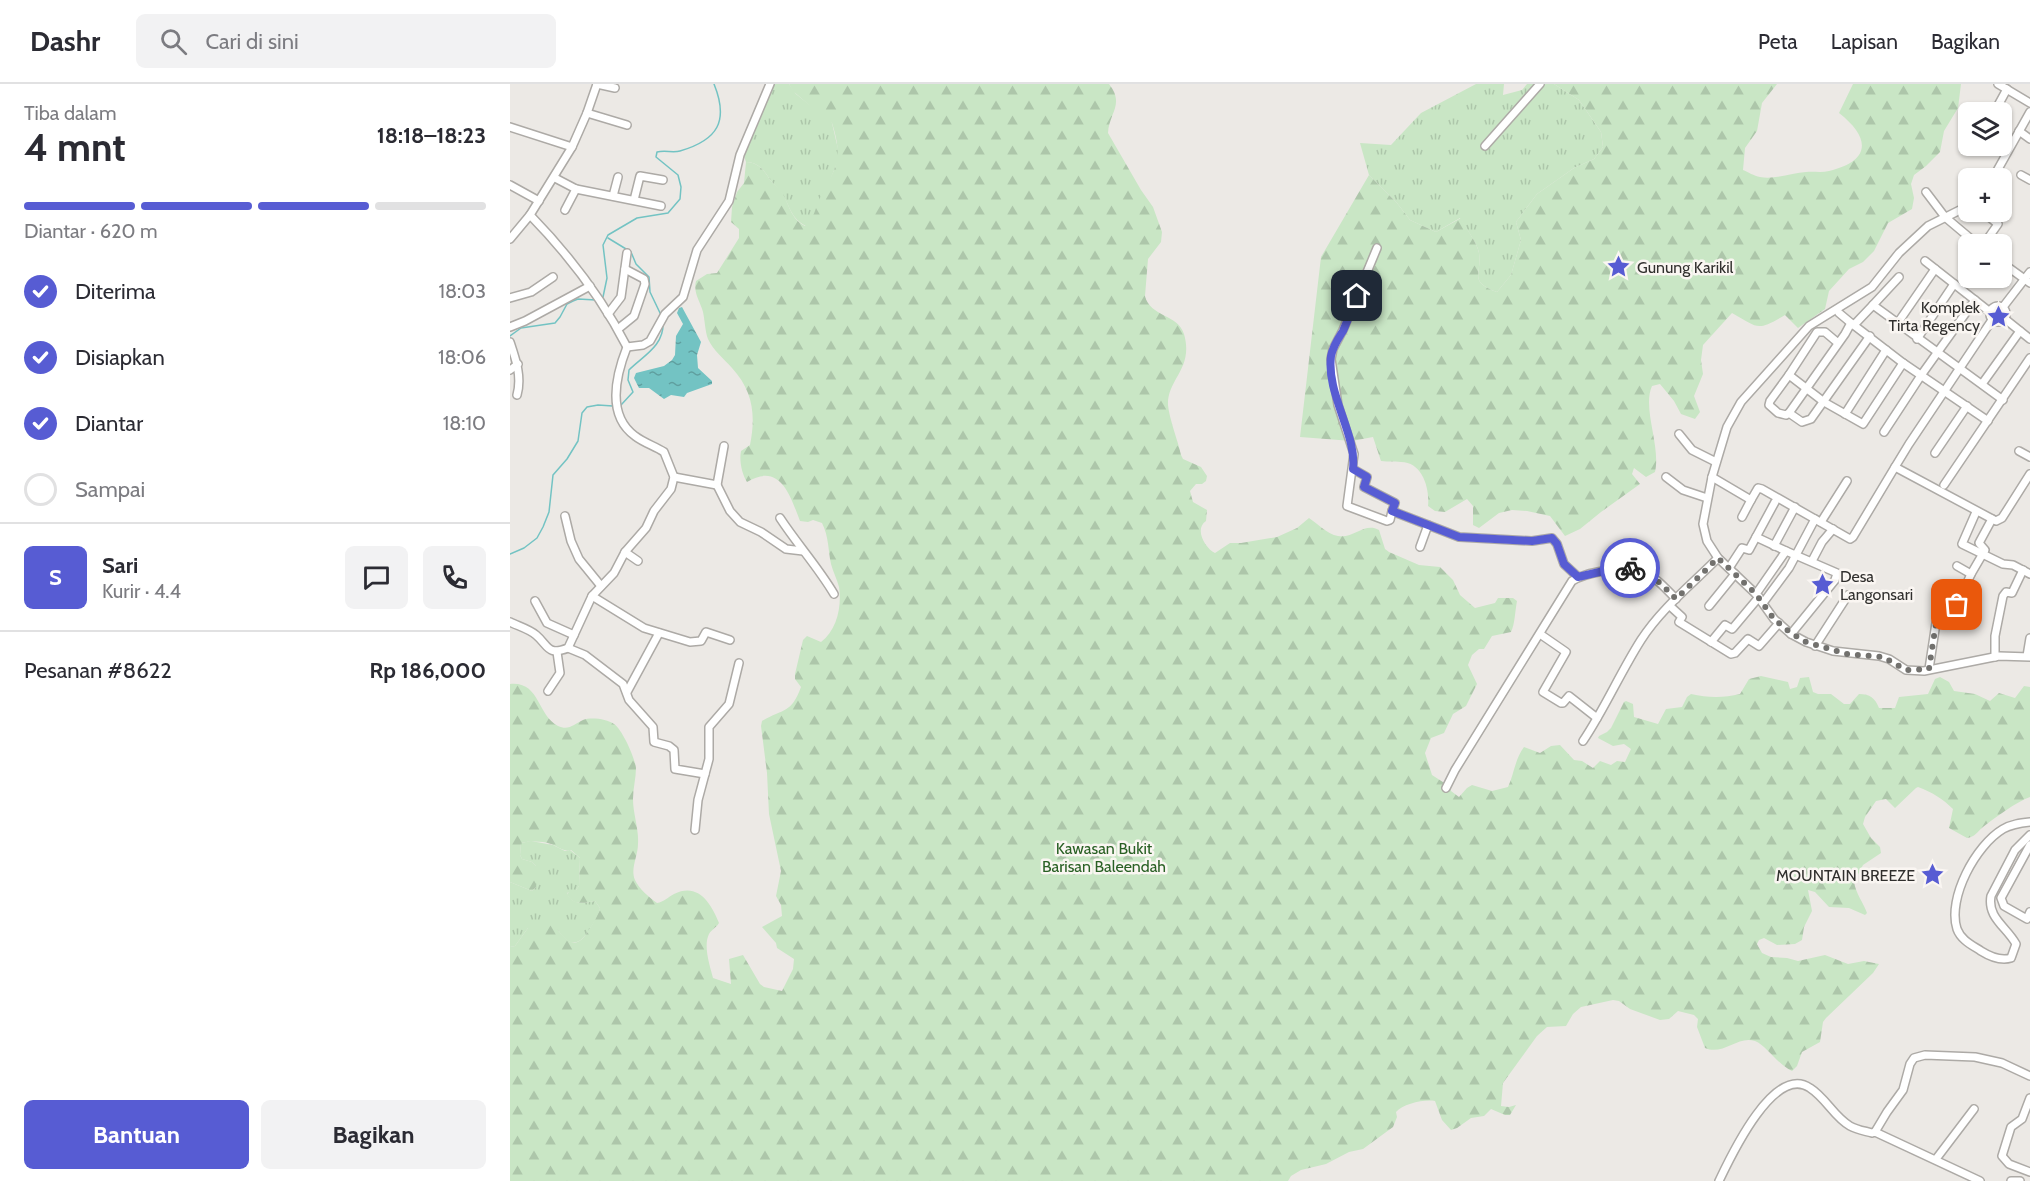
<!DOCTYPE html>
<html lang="id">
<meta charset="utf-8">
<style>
body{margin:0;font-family:Cabin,sans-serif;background:#f2f2f3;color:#2b2b33;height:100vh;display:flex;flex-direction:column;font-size:22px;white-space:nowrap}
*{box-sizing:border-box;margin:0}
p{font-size:20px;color:#7c7c81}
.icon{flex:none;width:33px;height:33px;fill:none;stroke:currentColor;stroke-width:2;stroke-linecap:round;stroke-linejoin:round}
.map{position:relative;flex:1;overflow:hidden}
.panel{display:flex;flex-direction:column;background:#fff;width:510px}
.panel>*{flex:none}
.controls{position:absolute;left:1448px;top:18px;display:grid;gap:12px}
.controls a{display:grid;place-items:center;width:54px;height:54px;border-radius:9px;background:#fff;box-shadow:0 2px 4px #0004;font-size:30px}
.pin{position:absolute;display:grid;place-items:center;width:51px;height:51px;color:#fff;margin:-26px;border-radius:12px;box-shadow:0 3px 9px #0006}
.courier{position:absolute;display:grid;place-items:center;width:60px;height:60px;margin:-30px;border:4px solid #575cd3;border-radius:50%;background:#fff;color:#222;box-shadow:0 2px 8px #0007}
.overview em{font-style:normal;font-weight:700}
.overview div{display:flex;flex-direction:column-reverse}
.overview{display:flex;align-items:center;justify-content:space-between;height:102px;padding:0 24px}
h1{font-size:39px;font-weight:700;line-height:45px}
.bar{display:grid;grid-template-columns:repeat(4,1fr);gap:9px 6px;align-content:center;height:72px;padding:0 24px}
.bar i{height:8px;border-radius:4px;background:#e1e1e2}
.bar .on{background:#575cd3}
.bar p{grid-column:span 4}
.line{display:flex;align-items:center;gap:15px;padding:0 24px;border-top:2px solid #e1e1e2}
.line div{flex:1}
.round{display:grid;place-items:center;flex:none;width:63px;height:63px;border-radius:9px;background:#f2f2f3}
ol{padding:0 24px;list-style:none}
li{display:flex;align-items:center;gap:18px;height:66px}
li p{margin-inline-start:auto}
li .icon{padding:6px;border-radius:50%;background:#575cd3;color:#fff;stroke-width:4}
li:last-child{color:#7c7c81}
li i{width:33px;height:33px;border:3px solid #e1e1e2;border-radius:50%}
.primary-button{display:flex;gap:12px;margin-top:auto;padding:12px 24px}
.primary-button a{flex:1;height:69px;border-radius:9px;background:#575cd3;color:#fff;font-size:24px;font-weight:700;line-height:69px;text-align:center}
.primary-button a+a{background:#f2f2f3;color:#2b2b33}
header{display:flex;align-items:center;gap:36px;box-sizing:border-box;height:84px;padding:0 30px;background:#fff;border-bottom:2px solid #e1e1e2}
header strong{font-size:28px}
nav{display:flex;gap:33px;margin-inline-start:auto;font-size:21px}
.search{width:420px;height:54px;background:#f2f2f3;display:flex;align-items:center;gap:15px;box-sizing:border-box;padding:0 21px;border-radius:9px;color:#7c7c81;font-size:22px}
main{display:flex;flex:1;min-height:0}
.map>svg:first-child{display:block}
</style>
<header>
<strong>Dashr</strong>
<div class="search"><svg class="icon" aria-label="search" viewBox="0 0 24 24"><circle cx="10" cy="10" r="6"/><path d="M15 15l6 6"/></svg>Cari di sini</div>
<nav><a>Peta</a><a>Lapisan</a><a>Bagikan</a></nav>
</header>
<main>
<section class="panel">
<div class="overview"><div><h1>4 mnt</h1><p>Tiba dalam</p></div><em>18:18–18:23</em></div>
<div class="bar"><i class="on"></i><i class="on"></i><i class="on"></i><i></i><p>Diantar · 620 m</p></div>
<ol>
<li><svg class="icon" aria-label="check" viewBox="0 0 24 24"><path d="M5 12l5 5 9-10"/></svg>Diterima<p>18:03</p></li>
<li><svg class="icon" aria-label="check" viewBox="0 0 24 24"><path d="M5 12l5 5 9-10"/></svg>Disiapkan<p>18:06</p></li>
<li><svg class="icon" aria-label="check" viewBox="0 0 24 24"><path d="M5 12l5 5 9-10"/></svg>Diantar<p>18:10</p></li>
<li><i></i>Sampai</li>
</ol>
<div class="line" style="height:108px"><b class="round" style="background:#575cd3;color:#fff">S</b><div><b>Sari</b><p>Kurir · 4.4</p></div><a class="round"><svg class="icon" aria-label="chat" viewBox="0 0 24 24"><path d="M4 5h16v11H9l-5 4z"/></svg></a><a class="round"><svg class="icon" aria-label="phone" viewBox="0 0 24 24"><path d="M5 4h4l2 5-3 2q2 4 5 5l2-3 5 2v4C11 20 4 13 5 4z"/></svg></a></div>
<div class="line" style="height:78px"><div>Pesanan #8622</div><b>Rp 186,000</b></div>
<div class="primary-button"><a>Bantuan</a><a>Bagikan</a></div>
</section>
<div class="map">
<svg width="1520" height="1097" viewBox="0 0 1520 1097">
<defs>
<pattern id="grass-tufts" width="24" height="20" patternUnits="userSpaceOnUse" patternTransform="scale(1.5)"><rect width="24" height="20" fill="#c9e6c5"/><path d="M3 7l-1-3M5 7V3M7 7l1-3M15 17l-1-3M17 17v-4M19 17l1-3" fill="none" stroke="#adc6aa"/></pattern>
<pattern id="forest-firs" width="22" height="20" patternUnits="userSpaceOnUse" patternTransform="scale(1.5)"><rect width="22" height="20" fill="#c9e6c5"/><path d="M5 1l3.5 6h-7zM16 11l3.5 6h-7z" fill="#adc6aa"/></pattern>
<pattern id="water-ripples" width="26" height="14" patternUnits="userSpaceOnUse" patternTransform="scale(1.5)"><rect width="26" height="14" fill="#73c3c3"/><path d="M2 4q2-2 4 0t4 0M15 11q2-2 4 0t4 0" fill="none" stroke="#5f9f9f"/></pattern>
</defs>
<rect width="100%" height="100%" fill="#ece9e5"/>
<g fill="url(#grass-tufts)">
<path d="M264,0H279L286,10L322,39L328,65V76L319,99L311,113L302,137L296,142C280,134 280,121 271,108C268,104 264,101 261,97C255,88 249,78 236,78L234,72Z"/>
<path d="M966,0H994L993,11L1012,6L1017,0H1044L1069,16L1091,48L1093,63L1084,75L1064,84L1027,110L1006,138L1011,156L1001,191L987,208C958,197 972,191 969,169C968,160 955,143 950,134L926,148L900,136L887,119L859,91L850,59L881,61L911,29Z"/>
<path d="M21,757L43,761L55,767L60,766L70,774L69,802L66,806L57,809C62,822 74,819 85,817L90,824C89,831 85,837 81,843C71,860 61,866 48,846L18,844L5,862L0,863V798L22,807L26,803V782L22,778L12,775L10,771L11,759Z"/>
</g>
<g fill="url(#forest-firs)">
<path d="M279,0H599C615,20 599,29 598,49L631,106L643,123L652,148L651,158L638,175L635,212C640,233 668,230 674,250C684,285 657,295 658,321C659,334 668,357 671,371L673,375L691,383L697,392L696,397L692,400H686L680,407L683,418L697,426L696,437C684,445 695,464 705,469L720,459H731L767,453L787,444L799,434C808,440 817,450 828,452C844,455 854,438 869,446L875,465L879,468L909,481L930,483L943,496L950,511L965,524L985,519L988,514H1003L1007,517C1005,527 1005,540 1001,548L982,552L974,565H969L962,571L958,581L967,600L956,622L943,630L934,649L921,654L915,669L922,691L939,702L941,707L949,713L957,704L962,701L982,707L998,703C1004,690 1005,675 1014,663L1030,669L1041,662L1050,661L1064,676L1072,677L1083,684L1090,677L1101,681L1107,677L1115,678L1121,665L1114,660L1103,662L1088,654L1089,652L1097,648L1101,644L1114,618L1116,617L1123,620L1124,633L1148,640L1156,625L1172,623L1177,613L1181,610C1198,614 1214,614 1230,610L1239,595L1251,592L1278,598L1280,605L1287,603L1290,594L1299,593L1303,608L1308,610H1321L1334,620H1340L1349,610C1360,610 1365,614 1369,624H1385L1389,613L1418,610L1425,595L1430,593L1439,598L1444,607L1465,610L1480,617L1489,609L1505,614L1514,602L1520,603V713C1506,718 1486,733 1473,743C1467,748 1465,753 1457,754L1439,744L1443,725C1433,715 1422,708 1408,703L1406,704L1385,724L1376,715L1366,717L1355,733L1353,740L1361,754L1370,763L1371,769L1353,781L1344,798C1346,810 1353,818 1357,829L1355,831L1339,824L1319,823L1305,808L1298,806L1302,827L1294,843L1292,856L1285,860L1267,861L1254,854L1249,856L1247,860L1252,869L1261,873L1277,874L1288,877L1315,871L1338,880L1354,877L1369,880L1363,889L1316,934L1313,938L1310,958L1292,968L1287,982L1282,987C1268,981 1257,962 1245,957C1228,951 1213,972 1195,964L1187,943L1188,935L1184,931L1168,927L1159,935L1150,936L1120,925L1109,917L1103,916L1071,923L1063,930L1056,942L1037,943L1027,952L993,999L991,1022L999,1023L1006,1021L1000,1031H995L981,1025L974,1032L961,1034L947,1044L941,1046L932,1036L925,1017C914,1015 893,1020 886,1028L887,1033L883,1043L853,1065L839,1068L816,1080L791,1086L781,1092L778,1097H0V863L5,862L18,844L41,838C54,852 63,872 79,846C83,839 88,832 90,824L85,817C74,819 62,822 57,810L61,806H66L69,802L70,774L61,766C53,768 49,763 41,760C31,757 21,757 11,759L10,771L12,775L22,778L26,782V803L22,807L0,798V600C30,597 27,631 48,642C59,647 64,640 73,636C81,633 97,635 104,640C112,645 125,674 126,684C126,694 123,704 123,715C123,730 129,745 128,760C128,772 120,785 125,796C129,805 139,813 147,819C154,818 158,813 164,810C188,798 201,819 209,839C206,844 202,845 199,850C193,862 200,882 203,894L221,900L219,875L233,871L250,900L254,903L272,907L283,885L284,875L267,864L266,859L252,843L272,832L271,821L266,812L271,787L259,730L257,689L251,642L252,637C274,624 281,630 291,603L285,595V590L293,556L297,552L311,558C327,546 332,522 329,503C327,495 323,488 321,480C318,466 319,453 312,439L303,436L298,438L290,437C280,411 270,378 237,398C232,390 229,377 231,367L240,361C246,331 243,307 222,284C214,275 203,266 198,255C195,247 195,237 193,228C190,217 183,209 186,197L197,190L207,189L229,154V145L221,138L222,123L227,108L234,99L236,78C249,78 255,88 261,97C264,101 268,103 271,107C280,121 280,134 295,142C305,134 305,123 311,112C327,82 333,74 322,39L310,35L299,21L283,7Z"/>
<path d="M1044,0H1267L1252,19L1247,47L1235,64L1233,86C1238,88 1244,92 1250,93C1264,96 1282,89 1296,88C1303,87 1311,89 1319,87C1361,77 1361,54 1329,29L1343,0H1451L1448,24L1434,47L1430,68L1416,82L1404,91L1401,100L1404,114L1402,125L1378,139L1364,167L1353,178L1339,185L1319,207L1315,225L1288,244L1275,231C1246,248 1249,244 1222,229L1193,261L1191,276L1193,290L1184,312L1190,328L1185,335L1171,330L1164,317L1150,300L1142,302C1132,324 1151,362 1145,388L1136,393L1124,384L1122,390L1130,400L1091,428L1070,445L1055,452L1040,432L1017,427L1002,426L989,429L969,444L963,441V422L957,415L935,428L925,427L918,422C920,404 912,378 891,378C883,377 879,378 871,377L863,353L842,357L790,353L811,173L859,91L887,119L900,136L926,148L951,134C955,143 968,160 969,169C972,191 958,197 987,208L1001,191L1011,156L1006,138L1027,110L1064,84L1084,75L1093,63L1091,48L1069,16Z"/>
</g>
<path fill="url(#water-ripples)" d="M172,223L191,258L187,271L188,284L202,297V300L177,309L174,313L161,311L154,315L139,304H129L124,294L126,289L154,282L162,276L165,271L166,252L173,240L167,229L169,224Z"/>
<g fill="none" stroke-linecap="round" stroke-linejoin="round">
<g stroke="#73c3c3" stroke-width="1.5">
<path d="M98,154L121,168L126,180L139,193L140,208L151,231"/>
<path d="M91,214L93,213L97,194L93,161L98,151L127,134L158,129L170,115L171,103L168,91L146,73L147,68C155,66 163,69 170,67C208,56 219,37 204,0"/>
<path d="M0,252L11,244L45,239L50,233L57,220L63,217L68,215L86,216"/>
<path d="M111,321L123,308L118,296L119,286C133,272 154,262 153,239"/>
<path d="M0,470L14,464L27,454L33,443L39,428L43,391L57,375L68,357L72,329L77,323L88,321L103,322"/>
</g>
<defs>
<g id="minor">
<path d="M87,0L77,29L62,63L20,131C59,171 92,214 117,263L133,261L140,257L155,230L173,213L187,166L219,117L230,71L260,0"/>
<path d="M87,0L105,4"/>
<path d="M1488,0L1520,19"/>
<path d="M1485,27L1497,5"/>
<path d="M77,29L117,41"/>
<path d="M0,43L62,63"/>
<path d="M1509,47L1520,55"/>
<path d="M975,62L1030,0"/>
<path d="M1511,91L1520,96"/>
<path d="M45,94L66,105L151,122"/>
<path d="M1483,94L1520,28"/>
<path d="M0,101L29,117"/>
<path d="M1416,108L1435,133L1467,160"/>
<path d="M103,112L108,93"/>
<path d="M124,116L130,92L153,96"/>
<path d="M1458,122L1418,142L1389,169L1362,203L1299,242L1231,318L1217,343L1202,393L1193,440L1197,457L1208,474L1246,510L1264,535L1281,550L1296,558L1323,567L1369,572L1379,575L1396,586L1414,587L1489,572L1520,573"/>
<path d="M55,126L66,105"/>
<path d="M1473,128L1488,140L1474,160"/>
<path d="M0,155L20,131"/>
<path d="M867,164L833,246L823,265L821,275L828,321L844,370L837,422L877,437L880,436L882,427L949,453L1022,457L1042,454L1047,460L1054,480L1068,493"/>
<path d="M1415,177L1480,228"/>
<path d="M1491,178L1520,199"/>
<path d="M1389,193L1363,221L1493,316"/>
<path d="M0,214L21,208L43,193"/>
<circle cx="1488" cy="230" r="8"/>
<path d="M1493,223L1520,188"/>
<path d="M1329,229L1341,239"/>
<path d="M98,230L111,213L117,169"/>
<path d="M1495,235L1520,255"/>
<path d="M1387,240L1425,185"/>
<path d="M1344,241L1363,221"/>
<path d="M0,243L15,237L80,202"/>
<path d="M108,245L124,232L135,200L134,195L115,185"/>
<path d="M1407,255L1444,200"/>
<path d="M0,258C6,276 12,293 7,311"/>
<path d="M1328,259L1315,248H1307L1279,291L1260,317L1259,321L1268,329L1276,331L1279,329L1335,250L1341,239L1393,279L1478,337"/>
<path d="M0,286L8,280"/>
<path d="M1279,291L1314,318L1353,340L1393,279"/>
<path d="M1472,300L1510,247"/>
<path d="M1279,329L1292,338L1301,335L1360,252"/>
<path d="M1335,330L1376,266"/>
<path d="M1374,348L1412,290L1465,216"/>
<path d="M1169,350L1182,366L1206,378"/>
<path d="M1509,367L1520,373"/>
<path d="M1425,369L1457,322"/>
<path d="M1385,383L1399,360L1482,236"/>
<path d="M843,385L857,393L854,403L885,419L882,427"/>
<path d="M164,393L207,401L214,362"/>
<path d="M1156,393L1173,406L1197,414"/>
<path d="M1202,393L1241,416L1248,404L1252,405L1340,455L1343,453L1385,383L1486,437L1492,434L1520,390"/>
<path d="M207,401L220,427L230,438L251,448L276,465L293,467"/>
<path d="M1434,401L1520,274"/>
<path d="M1466,428L1452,460L1493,480L1503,481L1520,490"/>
<path d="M55,432L61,457L69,475L91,502"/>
<path d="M1232,433L1241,416"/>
<path d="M270,434C287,460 308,483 324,510"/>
<path d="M1311,438L1337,397"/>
<path d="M1246,453L1276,467"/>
<path d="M1264,462L1285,423"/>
<path d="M910,463L918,441"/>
<path d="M115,468L128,477"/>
<path d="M1302,477L1312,458L1323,445"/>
<path d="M1447,482L1461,490"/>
<path d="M1219,484L1232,464L1239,466L1265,418"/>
<path d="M1246,510L1276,467L1327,489L1325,496L1281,550"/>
<path d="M82,512L134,544L180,558L191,557L196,548L220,556"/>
<path d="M25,517L37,539L64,551"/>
<path d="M1253,519L1279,484L1305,435"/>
<path d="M1160,522L1172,533L1169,538L1221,570L1225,569L1238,555L1249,562L1269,539"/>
<path d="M1199,522L1225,490"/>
<path d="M0,538C8,542 19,545 26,551C39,562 37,572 58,564L82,512L104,489L115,468L136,444L144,427L161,405L164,393L154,368C145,362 134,359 125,352C96,331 106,291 117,263"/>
<path d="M1030,550L1056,568L1033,608L1051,619H1053L1059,612L1087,634"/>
<path d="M1201,558L1215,541L1222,545L1223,544L1249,513"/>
<path d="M1305,562L1338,511"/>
<path d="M58,564L75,571L113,600L119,616L143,643L144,658L159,662L164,666L165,685L195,690"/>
<path d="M1517,572L1520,554"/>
<path d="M1485,573V552L1493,512L1496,508L1502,509L1513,486"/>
<path d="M1419,585L1426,539L1433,533L1442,532L1461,490L1475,466L1469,459L1482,435"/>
<path d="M38,607L50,589L47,568"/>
<path d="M117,608L149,549"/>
<path d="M1073,657C1094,626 1110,589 1131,556C1151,525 1182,500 1208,474"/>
<path d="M936,704L945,686L1062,497C1071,491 1082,489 1093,487C1132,480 1140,488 1166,515"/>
<path d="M1520,738C1510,739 1502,740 1493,745C1466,761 1437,814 1447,845C1451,856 1462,861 1471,867C1479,872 1491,877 1501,874L1506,860C1497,843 1477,834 1481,812L1505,766L1520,751"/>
<path d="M185,746L188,716L199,675V643L219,620L229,579"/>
<path d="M1520,761L1491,814L1494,822L1517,835L1520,828"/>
<path d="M1520,1014L1512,1035L1501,1043L1492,1072L1499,1080L1520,1088"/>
<path d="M1365,1048L1377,1028L1393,1006L1400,980L1404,974L1415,971L1465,973L1492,979L1520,992"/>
<path d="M1426,1075L1464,1025"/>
<path d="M1209,1097C1220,1074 1264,979 1300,1004C1316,1014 1324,1033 1340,1042C1347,1046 1355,1047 1362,1049L1365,1048L1470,1097"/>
<path d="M1501,1097H1510"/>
</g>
</defs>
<use href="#minor" stroke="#adaaa6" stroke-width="10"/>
<use href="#minor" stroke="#fff" stroke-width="7"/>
</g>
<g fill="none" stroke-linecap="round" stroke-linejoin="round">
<path stroke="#72716e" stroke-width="6" stroke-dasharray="0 10.8" d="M1120,484C1141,487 1152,501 1166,515L1208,474L1246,510L1264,535L1281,549L1296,558L1337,570L1373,573L1396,586L1419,585L1426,539L1433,533L1442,532L1447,521"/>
<path stroke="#575cd3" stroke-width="8" d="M847,212C842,224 838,236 833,247C828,255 823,262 821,272C816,310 847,350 843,385L857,393L854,403L885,419L882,427L949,453L1022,457L1042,454L1047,460L1054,480L1068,493L1102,485L1120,484"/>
</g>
<defs>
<symbol id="sight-bare" viewBox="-9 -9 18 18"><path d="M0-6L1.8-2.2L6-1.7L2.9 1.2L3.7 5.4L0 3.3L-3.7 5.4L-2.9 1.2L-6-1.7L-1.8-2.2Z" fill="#575cd3" stroke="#faf6f2" stroke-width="2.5" paint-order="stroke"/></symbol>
</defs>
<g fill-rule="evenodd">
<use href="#sight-bare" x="1092" y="166" width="33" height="33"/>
<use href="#sight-bare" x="1472" y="216" width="33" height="33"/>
<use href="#sight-bare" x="1296" y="484" width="33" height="33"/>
<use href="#sight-bare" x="1406" y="774" width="33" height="33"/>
</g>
<g text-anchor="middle" stroke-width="5" stroke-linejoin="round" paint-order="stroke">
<g font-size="16" fill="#31302e" stroke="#faf6f2" text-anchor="start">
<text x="1127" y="189">Gunung Karikil</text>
<text x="1470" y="229" text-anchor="end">Komplek<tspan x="1470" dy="18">Tirta Regency</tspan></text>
<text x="1330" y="498">Desa<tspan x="1330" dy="18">Langonsari</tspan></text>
<text x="1405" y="797" text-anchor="end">MOUNTAIN BREEZE</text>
</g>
<g font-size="16" fill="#296024" stroke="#faf6f2">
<text x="594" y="770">Kawasan Bukit<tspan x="594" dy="18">Barisan Baleendah</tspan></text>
</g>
</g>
</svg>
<div class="controls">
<a><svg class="icon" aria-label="layers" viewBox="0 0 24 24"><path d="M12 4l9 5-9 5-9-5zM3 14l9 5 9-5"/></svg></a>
<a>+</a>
<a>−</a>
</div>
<div class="pin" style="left:1447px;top:521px;background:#ea580c"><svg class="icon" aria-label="bag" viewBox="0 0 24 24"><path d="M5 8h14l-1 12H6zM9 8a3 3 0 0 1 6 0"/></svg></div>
<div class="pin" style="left:847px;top:212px;background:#1f2937"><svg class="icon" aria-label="home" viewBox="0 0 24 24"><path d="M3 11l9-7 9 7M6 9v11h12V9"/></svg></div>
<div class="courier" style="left:1120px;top:484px"><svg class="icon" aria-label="bike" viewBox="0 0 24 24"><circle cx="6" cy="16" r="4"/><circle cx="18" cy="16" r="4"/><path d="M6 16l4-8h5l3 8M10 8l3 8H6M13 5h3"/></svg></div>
</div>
</main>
